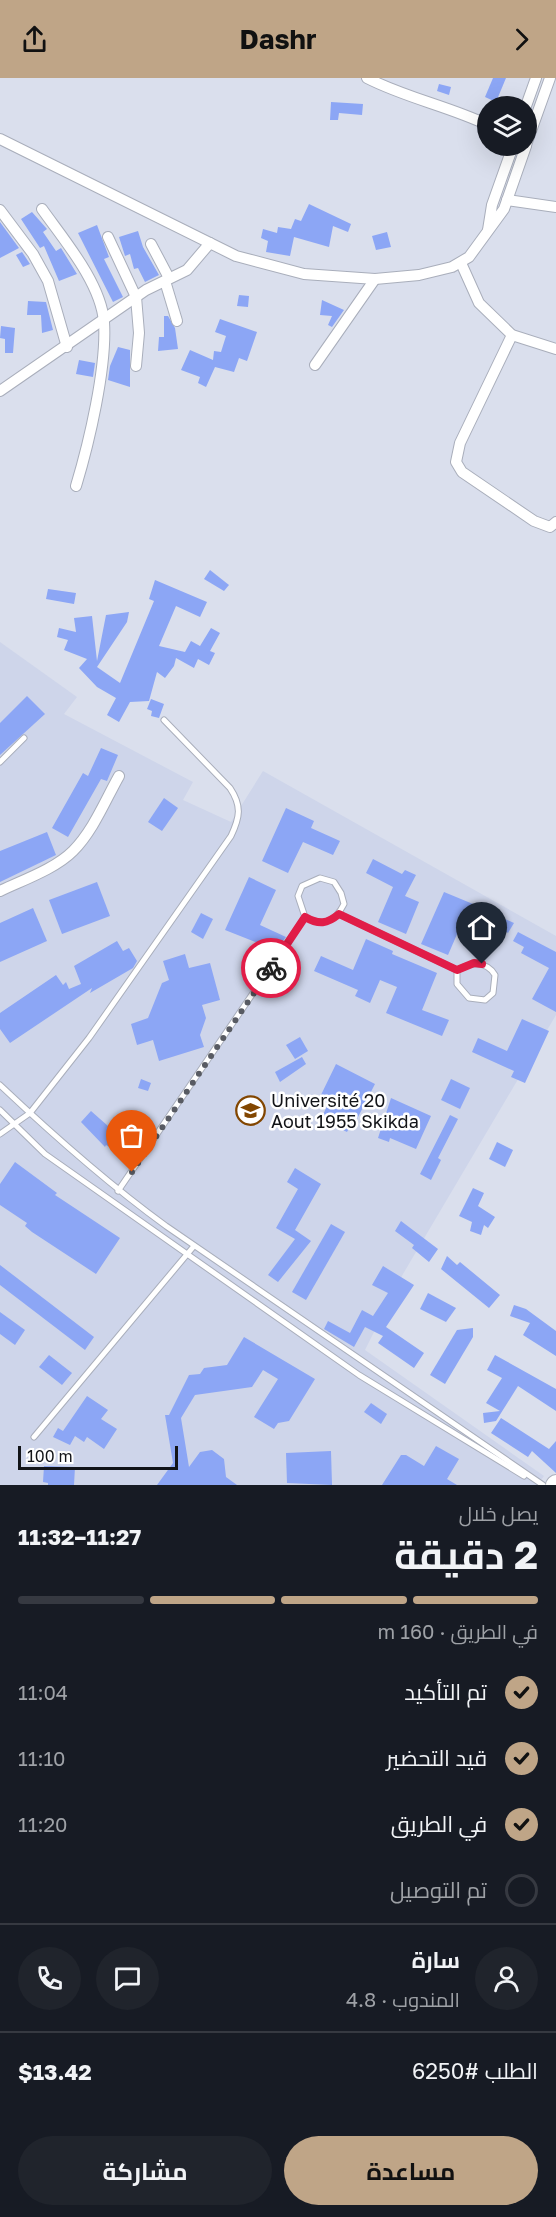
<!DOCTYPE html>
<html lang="ar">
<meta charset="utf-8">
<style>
body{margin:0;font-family:"Golos Text",Cairo,sans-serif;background:#20242c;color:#f1f3f6;direction:rtl;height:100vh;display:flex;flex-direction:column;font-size:22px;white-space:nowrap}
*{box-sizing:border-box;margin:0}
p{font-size:20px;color:#9ea1a6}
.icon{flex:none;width:33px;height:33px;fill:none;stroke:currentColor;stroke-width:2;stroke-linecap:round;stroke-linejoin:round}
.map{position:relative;height:1407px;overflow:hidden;direction:ltr}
.details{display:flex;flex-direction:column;background:#171b24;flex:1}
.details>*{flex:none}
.tools{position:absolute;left:477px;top:18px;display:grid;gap:12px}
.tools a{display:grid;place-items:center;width:60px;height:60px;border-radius:50%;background:#171b24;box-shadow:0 6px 24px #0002;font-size:30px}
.scale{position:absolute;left:18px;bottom:15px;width:160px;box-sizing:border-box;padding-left:6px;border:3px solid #121418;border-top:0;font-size:16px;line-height:21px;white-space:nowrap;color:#121418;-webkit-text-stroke:4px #fff;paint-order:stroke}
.pin{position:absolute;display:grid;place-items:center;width:51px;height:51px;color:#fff;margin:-62px -26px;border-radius:50% 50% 50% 0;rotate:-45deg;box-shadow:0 0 6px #0007}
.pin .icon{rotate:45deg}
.courier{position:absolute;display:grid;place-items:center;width:60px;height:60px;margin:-30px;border:4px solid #e11d48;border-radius:50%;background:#fff;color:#222;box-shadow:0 2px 8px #0007}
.headline em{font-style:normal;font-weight:700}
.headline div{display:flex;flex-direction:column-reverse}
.headline{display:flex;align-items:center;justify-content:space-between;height:102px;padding:0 18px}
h1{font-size:39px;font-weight:700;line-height:45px}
.bar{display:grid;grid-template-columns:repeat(4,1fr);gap:9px 6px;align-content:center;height:72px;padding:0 18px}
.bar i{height:8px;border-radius:4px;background:#363941}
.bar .active{background:#bfa587}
.bar p{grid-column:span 4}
.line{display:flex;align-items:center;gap:15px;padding:0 18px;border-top:2px solid #363941}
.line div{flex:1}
.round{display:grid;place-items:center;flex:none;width:63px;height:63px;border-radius:32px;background:#20242c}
ol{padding:0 18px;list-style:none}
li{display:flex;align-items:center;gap:18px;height:66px}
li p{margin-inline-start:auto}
li .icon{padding:6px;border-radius:50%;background:#bfa587;color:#111;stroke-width:4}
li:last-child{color:#9ea1a6}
li i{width:33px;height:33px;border:3px solid #363941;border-radius:50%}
.primary-button{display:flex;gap:12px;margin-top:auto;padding:12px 18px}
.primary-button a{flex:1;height:69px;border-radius:36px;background:#bfa587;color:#111;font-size:24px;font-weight:700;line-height:69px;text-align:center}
.primary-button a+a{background:#20242c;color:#f1f3f6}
header{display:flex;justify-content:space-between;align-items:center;height:78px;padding:0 18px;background:#bfa587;color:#111;font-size:27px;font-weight:700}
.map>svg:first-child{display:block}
</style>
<header><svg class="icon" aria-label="forward" viewBox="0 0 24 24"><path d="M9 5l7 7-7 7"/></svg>Dashr<svg class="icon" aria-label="share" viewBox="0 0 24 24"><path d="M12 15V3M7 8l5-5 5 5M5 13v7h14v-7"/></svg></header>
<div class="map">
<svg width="556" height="1407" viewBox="0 0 556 1407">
<rect width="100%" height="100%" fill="#dadfed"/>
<path fill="#ced5ea" d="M0,564L77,619L64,636L193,704L183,722L231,744L263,693L556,858V937L403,1196L365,1272L544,1398L537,1407H0Z"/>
<g fill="#8ca6f5">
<path d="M493,0H506L496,24L485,19Z"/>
<path d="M439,6L451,9L449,17L437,13Z"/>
<path d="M331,24L363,26L362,37L339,35L338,42H330Z"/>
<path d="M309,126L351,146L348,154L333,148L329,169L294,159L290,178L266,174L268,163L261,160L263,151L277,155L278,149L291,151L295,141L301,143Z"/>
<path d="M32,134L47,151L43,154L56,173L61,170L77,196L59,203L44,168L40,170L21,141Z"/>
<path d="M0,144L19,170L0,180Z"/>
<path d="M97,147L109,179L104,181L123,219L113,224L78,155Z"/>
<path d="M138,153L143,169L159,197L145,204L138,190L134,191L130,176L125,178L119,159Z"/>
<path d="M387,154L391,169L376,172L372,158Z"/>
<path d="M22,174L30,186L23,189L16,177Z"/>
<path d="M239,217L249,218L248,229L237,228Z"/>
<path d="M322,222L344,232L332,249L328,247L332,238L320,237Z"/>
<path d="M28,223L46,224L53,252L42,255L41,237H27Z"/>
<path d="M164,238H168L175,250L178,271L158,273L159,259H164Z"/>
<path d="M220,241L257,254L247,283L239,280L234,294L215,289L206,309L198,305L200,299L181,292L190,272L213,282L214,273L221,274L226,258L215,254Z"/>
<path d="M1,248L15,250L13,275H5V261L0,260Z"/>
<path d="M118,269L130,272V309L108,302L110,288Z"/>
<path d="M79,282L95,285L93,299L76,296Z"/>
<path d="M210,492L229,507L224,513L204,501Z"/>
<path d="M155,502L207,524L200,539L176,528L159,568L185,574L191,563L200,568L211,550L220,555L210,573L215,575L209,587L198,581L194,590L176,580L174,588L165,600L157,594L149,623L130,624L119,644L107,637L116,620L97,609L79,590L87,581L64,572L68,562L57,559L59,550L76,554L74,540L92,538L97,583L106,537L129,534L127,544L97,589L120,605L154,523L149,521Z"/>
<path d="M48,511L76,515L74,526L46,521Z"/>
<path d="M27,618L45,636L0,677V645Z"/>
<path d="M151,621L164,626L159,640L151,638L152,633L147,631Z"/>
<path d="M101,670L118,677L107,703L101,701L68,759L52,750L83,695L88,698Z"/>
<path d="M164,720L178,730L162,753L148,744Z"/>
<path d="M286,730L314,743L311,750L340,763L333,777L303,764L288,795L262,783Z"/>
<path d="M47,754L56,777L0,804V773Z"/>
<path d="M373,781L402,796L405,792L416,797L405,818L419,824L406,856L378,844L393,809L366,795Z"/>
<path d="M249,799L276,812L260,847L286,859L276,872L225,852Z"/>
<path d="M97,804L110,838L62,856L49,822Z"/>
<path d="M444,814L473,826L470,833L497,845L491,859L461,847L448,877L421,866Z"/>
<path d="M33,830L47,863L0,884V845Z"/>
<path d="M201,835L213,841L203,861L191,854Z"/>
<path d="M505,841L514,845L508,855L500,850Z"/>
<path d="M518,854L556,874V934L532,921L549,890L521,875L524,869L513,863Z"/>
<path d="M366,861L393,873L392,876L437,895L422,932L449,942L442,958L386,935L397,909L380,902L370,925L355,918L358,912L314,893L321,878L353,892Z"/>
<path d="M117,863L123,873L129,870L137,883L133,890L90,915L92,910L10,965L0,951V935L56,897L63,907L66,904L69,911L81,906L74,888Z"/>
<path d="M185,876L189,890L210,885L220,922L202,927L206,940L200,957L204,969L159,983L153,962L137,967L131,946L148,940L162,905L169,902L163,883Z"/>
<path d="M522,941L549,953L525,1005L511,999L514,993L472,974L478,960L507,973Z"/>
<path d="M300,959L308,973L295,981L286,967Z"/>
<path d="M302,979L306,986L280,1004L275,994Z"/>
<path d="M336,986L375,1006L357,1041L354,1040L347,1054L321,1041L328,1026L319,1021Z"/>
<path d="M141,1001L151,1005L148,1013L138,1010Z"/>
<path d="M451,1001L470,1010L460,1031L441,1022Z"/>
<path d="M391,1020L431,1038L416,1071L390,1060L389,1064L378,1060Z"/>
<path d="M91,1033L108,1048L109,1046L121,1056L132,1059L122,1076L106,1067L105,1069L81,1044Z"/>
<path d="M450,1037L458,1041L438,1080L441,1082L431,1102L420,1096Z"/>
<path d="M497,1064L513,1072L505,1089L489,1081Z"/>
<path d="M15,1084L57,1115L55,1117L120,1160L96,1196L32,1154L25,1148L27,1145L0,1127V1106Z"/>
<path d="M295,1090L321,1106L295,1152L311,1163L278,1204L268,1197L295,1161L276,1150L298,1111L287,1104Z"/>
<path d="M473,1110L484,1115L478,1128L495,1139L488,1150L484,1147L481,1157L470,1153L472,1144L459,1138Z"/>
<path d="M401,1143L438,1171L429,1184L412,1170L414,1167L395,1153Z"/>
<path d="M331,1146L345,1154L306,1222L292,1214Z"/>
<path d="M447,1178L457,1187L460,1184L500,1217L489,1230L441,1191Z"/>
<path d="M0,1187L94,1259L85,1272L0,1207Z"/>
<path d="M383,1188L414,1207L386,1249L424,1275L414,1290L378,1265L383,1258L365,1249L354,1269L324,1251L328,1243L350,1255L362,1232L373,1238L388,1215L372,1207Z"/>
<path d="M428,1215L456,1230L446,1244L420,1231Z"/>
<path d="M514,1227L526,1231L556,1253V1278L523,1257L530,1245L510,1238Z"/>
<path d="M0,1234L25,1252L15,1267L0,1256Z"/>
<path d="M473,1250V1259L445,1306L430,1297L457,1252Z"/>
<path d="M244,1259L315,1301L289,1343L278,1345L274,1351L254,1339L278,1301L263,1292L252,1309L195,1317L181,1340L189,1389L200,1374L212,1372L224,1381L226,1399L237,1407H157L173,1385L165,1337H169L189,1297L200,1296L204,1290L227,1287Z"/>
<path d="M49,1277L72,1295L62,1307L39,1289Z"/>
<path d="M495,1277L556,1311V1333L518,1308L496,1343L484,1345L483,1335L500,1333L486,1325L502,1300L487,1292Z"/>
<path d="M87,1318L108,1332L101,1341L117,1351L104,1371L87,1359L84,1364L75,1358L70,1367L53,1359L58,1350L63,1353Z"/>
<path d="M371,1325L387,1336L381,1346L364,1334Z"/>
<path d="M501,1340L549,1371L556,1363V1395L532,1373L528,1379L491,1355Z"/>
<path d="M436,1368L459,1381L447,1401L457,1407H382L401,1377H406L424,1388Z"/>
<path d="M331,1373L332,1407L287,1405L286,1375Z"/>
<path d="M44,1388L75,1389L74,1407H48V1405L43,1404Z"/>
</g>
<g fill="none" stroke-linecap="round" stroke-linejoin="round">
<defs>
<g id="lane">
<path d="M0,684L24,660"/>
<path d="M339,836L457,892C470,885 486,882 495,897L493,915L485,922L469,920L457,906V892"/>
<path d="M0,1007C53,1057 107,1105 166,1148L543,1407"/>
<path d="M0,1032L45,1076L359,1297L524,1398"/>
<path d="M0,1056L30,1035L89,960L231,758C240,739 242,728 230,710L164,642"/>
<path d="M118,1113L305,839L298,818L302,808L320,800L334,804L341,815L344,826C335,844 323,849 305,839"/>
<path d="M34,1359L194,1168"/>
</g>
<g id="street">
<path d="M367,0C406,20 448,28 488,47"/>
<path d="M526,28L536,0"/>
<path d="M0,61L236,178L304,196L375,201L419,197L452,189L469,179L504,131L526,68"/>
<path d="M526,67L550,0"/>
<path d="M507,122L556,129"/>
<path d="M42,131C64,162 101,205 104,244C107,289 89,365 76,408"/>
<path d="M0,132L33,176L48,203L67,269"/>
<path d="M488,152L492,127L513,68"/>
<path d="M108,159L136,219L139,255L136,288"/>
<path d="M151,166L169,200"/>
<path d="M461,185L479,225L512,257L556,271"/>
<path d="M165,203L177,243"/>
<path d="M512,257L460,365L456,384L462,394L534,443L550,449L556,444"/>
<path d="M315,287L375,201"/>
<path d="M0,313L146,212L187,192L210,165"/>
<path d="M0,813C23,802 55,791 73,773C93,753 105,723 119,698"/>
</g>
<path id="highway" d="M555,1407L556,1406"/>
</defs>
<use href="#lane" stroke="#a9aebb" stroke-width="7"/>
<use href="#street" stroke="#a9aebb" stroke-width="12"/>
<use href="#highway" stroke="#a9aebb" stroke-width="20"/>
<use href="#lane" stroke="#fff" stroke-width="5"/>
<use href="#street" stroke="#fff" stroke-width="10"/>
<use href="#highway" stroke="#fff" stroke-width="18"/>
</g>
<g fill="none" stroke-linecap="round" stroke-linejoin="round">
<path stroke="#585b63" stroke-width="6" stroke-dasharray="0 10.8" d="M132,1094L271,890"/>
<path stroke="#e11d48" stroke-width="8" d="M271,890L305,839C319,847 327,846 339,836L457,892L474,885L482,886"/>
</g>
<defs>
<symbol id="university-ring" viewBox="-11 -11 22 22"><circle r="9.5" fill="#fff" stroke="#824600" stroke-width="1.5"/><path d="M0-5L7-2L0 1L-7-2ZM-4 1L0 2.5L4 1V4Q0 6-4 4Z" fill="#824600"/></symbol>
</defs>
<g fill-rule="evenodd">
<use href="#university-ring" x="234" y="1016" width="33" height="33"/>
</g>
<g text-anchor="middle" stroke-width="5" stroke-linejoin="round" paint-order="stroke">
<g font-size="18" fill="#121418" stroke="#fff" text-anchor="start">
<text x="271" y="1029">Université 20<tspan x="271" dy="21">Aout 1955 Skikda</tspan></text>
</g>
</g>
</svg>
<div class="tools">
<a><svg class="icon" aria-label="layers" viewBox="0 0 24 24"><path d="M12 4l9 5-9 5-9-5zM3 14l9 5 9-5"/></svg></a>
</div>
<div class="scale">100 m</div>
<div class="pin" style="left:132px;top:1094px;background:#ea580c"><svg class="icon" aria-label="bag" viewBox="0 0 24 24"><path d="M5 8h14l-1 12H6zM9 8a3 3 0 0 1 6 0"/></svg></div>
<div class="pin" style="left:482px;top:886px;background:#1f2937"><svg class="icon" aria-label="home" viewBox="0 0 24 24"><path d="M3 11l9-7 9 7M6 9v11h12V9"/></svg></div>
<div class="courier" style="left:271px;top:890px"><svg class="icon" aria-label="bike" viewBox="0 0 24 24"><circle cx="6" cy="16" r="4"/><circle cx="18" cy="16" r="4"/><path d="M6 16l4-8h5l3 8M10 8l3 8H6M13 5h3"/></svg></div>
</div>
<section class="details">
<div class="headline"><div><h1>2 دقيقة</h1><p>يصل خلال</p></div><em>11:27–11:32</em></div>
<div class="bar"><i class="active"></i><i class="active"></i><i class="active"></i><i></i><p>في الطريق · 160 m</p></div>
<ol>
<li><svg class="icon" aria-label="check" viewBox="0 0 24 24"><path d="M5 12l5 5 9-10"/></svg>تم التأكيد<p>11:04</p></li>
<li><svg class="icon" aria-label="check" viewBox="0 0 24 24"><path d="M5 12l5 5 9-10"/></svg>قيد التحضير<p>11:10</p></li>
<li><svg class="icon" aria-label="check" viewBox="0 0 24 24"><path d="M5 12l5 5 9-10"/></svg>في الطريق<p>11:20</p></li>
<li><i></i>تم التوصيل</li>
</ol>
<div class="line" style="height:108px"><a class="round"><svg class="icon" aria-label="person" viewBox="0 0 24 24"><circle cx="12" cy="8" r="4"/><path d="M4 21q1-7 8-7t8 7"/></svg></a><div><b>سارة</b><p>المندوب · 4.8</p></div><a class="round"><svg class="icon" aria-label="chat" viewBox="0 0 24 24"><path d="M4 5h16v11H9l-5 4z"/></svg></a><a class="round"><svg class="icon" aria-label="phone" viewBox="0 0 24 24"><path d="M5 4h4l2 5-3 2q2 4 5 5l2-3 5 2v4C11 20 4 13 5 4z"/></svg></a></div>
<div class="line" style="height:78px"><div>الطلب #6250</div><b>$13.42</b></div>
<div class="primary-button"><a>مساعدة</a><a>مشاركة</a></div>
</section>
